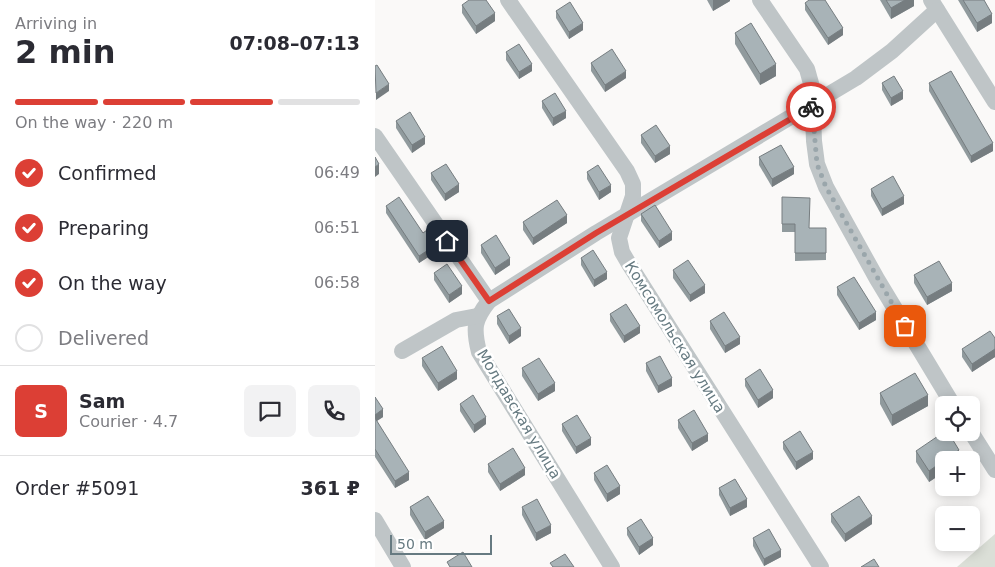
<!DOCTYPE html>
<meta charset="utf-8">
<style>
body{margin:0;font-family:"DejaVu Sans",sans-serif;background:#f2f2f3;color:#2b2b33;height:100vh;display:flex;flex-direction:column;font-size:19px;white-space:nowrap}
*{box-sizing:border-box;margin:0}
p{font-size:16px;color:#7c7c81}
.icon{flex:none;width:28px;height:28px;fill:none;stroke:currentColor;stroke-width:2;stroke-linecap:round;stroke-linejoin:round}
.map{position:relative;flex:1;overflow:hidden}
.side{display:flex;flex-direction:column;background:#fff;width:375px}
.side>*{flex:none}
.tools{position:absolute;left:560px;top:396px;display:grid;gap:10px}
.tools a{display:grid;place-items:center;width:45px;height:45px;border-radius:8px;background:#fff;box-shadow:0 2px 12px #0003;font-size:25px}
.scale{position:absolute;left:15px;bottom:12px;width:102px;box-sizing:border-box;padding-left:5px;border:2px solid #667a81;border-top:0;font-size:14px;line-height:18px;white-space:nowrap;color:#667a81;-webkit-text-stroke:4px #fff;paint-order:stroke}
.pin{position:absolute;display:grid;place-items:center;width:42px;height:42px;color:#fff;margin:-21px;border-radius:10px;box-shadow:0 2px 8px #0006}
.courier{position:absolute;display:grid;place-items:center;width:50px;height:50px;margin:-25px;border:4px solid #dc3f35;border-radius:50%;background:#fff;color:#222;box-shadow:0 1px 6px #0007}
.overview em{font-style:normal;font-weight:600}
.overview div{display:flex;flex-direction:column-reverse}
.overview{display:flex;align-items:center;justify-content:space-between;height:85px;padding:0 15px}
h1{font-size:32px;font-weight:600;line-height:38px}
.bar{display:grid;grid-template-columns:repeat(4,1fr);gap:8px 5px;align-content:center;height:60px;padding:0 15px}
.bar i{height:6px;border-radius:4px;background:#e1e1e2}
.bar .on{background:#dc3f35}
.bar p{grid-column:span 4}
.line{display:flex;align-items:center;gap:12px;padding:0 15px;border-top:1px solid #e1e1e2}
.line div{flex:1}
.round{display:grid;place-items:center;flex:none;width:52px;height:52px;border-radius:8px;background:#f2f2f3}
ol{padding:0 15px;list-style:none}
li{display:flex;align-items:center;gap:15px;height:55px}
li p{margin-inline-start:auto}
li .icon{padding:5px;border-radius:50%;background:#dc3f35;color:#fff;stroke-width:4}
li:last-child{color:#7c7c81}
li i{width:28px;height:28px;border:2px solid #e1e1e2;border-radius:50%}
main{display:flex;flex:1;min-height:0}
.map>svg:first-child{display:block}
</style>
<main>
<section class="side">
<div class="overview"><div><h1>2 min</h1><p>Arriving in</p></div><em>07:08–07:13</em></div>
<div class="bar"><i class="on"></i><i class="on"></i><i class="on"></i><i></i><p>On the way · 220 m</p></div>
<ol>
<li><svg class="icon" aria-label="check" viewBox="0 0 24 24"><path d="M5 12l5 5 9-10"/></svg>Confirmed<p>06:49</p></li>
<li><svg class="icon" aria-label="check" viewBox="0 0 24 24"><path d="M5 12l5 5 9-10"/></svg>Preparing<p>06:51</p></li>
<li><svg class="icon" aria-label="check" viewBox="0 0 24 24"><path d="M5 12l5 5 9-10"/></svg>On the way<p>06:58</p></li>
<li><i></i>Delivered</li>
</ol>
<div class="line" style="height:90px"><b class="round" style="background:#dc3f35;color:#fff">S</b><div><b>Sam</b><p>Courier · 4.7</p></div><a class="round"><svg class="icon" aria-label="chat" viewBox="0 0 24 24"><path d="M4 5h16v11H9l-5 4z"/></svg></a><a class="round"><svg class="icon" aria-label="phone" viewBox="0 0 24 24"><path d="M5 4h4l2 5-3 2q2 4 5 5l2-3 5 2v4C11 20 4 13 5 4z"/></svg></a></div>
<div class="line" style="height:65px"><div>Order #5091</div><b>361 ₽</b></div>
</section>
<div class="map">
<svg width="620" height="567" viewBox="0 0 620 567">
<rect width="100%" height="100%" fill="#faf9f8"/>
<path fill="#dbdfd7" d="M620,534V567H582Z"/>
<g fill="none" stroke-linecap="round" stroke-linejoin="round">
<g stroke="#bfc5c7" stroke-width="16">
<path d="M133,0L252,171L258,184V196L244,238L247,252L254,264L446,567"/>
<path d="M385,0L432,69L437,87L439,141L442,164L451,187L502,279L578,405"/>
<path d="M556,0L620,102"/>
<path d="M0,136L114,301C99,320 98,328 104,352L237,567"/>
<path d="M114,301L221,233L481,78L517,51L562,10"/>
<path d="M27,351L81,320L102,316"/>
<path d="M596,432L620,470"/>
<path d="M0,520L28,567"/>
</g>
</g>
<g fill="#909a9d">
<path d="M332,0H355V1L338,11Z"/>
<path d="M505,0H539V6L516,19Z"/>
<path d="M583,0H609L617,23L602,32Z"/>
<path d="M430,3L468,35L453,45L430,10Z"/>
<path d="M87,5L120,21L101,34L87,13Z"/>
<path d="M181,11L208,30L194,39L181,18Z"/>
<path d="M360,33L401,76L385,85L360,44Z"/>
<path d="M131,52L157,71L144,79L131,60Z"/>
<path d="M216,63L251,78L230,92L216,71Z"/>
<path d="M507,83L528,99L516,106L507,90Z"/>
<path d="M554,83L618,151L596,163L554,91Z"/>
<path d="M167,101L191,118L178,126L167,108Z"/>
<path d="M21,121L50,144L37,153L21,128Z"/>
<path d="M266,135L295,154L280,163L266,143Z"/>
<path d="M384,157L419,174L397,187L384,165Z"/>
<path d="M212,172L236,192L224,200L212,179Z"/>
<path d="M56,173L84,192L70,201L56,180Z"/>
<path d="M496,189L529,204L507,216L496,196Z"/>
<path d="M407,197L434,228H451V260L420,261V232H407Z"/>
<path d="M11,206L48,233L61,252L44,263L11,213Z"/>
<path d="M266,214L297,240L284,248L266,221Z"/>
<path d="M148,222L192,223L158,245L148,230Z"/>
<path d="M106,245L135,265L120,275L106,253Z"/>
<path d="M206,258L232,279L219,287L206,265Z"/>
<path d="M298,270L330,293L315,302L298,278Z"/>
<path d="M59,273L87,294L74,303L59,280Z"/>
<path d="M539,275L577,291L552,305L539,283Z"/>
<path d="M462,287L501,320L484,330L462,295Z"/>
<path d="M235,314L265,333L249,343L235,321Z"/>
<path d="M122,316L146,336L134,344L122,324Z"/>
<path d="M335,321L365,344L350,353L335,329Z"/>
<path d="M620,338V357L597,372L587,357V349Z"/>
<path d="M47,358L82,379L63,391L47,366Z"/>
<path d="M271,363L297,386L283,393L271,371Z"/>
<path d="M147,368L180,391L163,401L147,376Z"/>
<path d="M370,379L398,398L383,408L370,386Z"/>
<path d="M505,393L553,406L517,426L505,404Z"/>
<path d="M0,397L8,417L2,421L34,480L20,488L0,457Z"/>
<path d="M85,404L111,424L99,433L85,411Z"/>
<path d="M303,420L333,441L317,451L303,428Z"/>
<path d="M187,424L216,445L201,454L187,431Z"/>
<path d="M408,442L438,459L421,470L408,449Z"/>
<path d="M541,451L584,460H569V472L554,482L541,462Z"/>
<path d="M113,464L150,475L125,491L113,472Z"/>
<path d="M219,473L245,494L232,502L219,480Z"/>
<path d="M344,488L372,507L355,516L344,495Z"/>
<path d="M35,507L69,528L50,540L35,515Z"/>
<path d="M147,507L176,533L161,541L147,515Z"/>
<path d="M456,514L497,524L470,542L456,522Z"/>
<path d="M252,528L278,545L264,555L252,535Z"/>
<path d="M378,538L406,557L389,566L378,546Z"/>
</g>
<g fill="#767d80">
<path d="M338,0H355V1L338,11Z"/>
<path d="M530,0H539V6L516,19V8Z"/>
<path d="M120,13V21L101,34V26Z"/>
<path d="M617,14V23L602,32V23Z"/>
<path d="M208,23V30L194,39V32Z"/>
<path d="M468,28V35L453,45V38Z"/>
<path d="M157,64V71L144,79V72Z"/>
<path d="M401,64V76L385,85V74Z"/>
<path d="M251,71V78L230,92V85Z"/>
<path d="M14,84V91L1,100V93Z"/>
<path d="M528,91V99L516,106V98Z"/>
<path d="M191,111V118L178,126V118Z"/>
<path d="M50,137V144L37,153V145Z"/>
<path d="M618,143V151L596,163V156Z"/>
<path d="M295,146V154L280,163V156Z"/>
<path d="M4,164V174L0,177V167Z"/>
<path d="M419,167V174L397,187V179Z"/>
<path d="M84,184V192L70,201V194Z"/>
<path d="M236,185V192L224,200V192Z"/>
<path d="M529,196V204L507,216V209Z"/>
<path d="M192,215V223L158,245V238Z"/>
<path d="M297,232V240L284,248V241Z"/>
<path d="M61,245V252L44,263V256Z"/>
<path d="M135,258V265L120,275V268Z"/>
<path d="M232,272V279L219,287V280Z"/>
<path d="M577,283V291L552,305V297Z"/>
<path d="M330,285V293L315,302V295Z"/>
<path d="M87,286V294L74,303V295Z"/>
<path d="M501,312V320L484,330V323Z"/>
<path d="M265,326V333L249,343V336Z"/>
<path d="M146,328V336L134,344V336Z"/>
<path d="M365,337V344L350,353V346Z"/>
<path d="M620,349V357L597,372V364Z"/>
<path d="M82,371V379L63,391V383Z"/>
<path d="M297,378V386L283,393V386Z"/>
<path d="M180,383V391L163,401V394Z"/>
<path d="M398,390V398L383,408V400Z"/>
<path d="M553,395V406L517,426V415Z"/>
<path d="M8,409V417L0,422V415Z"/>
<path d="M111,417V424L99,433V425Z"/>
<path d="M333,434V441L317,451V443Z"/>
<path d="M216,438V445L201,454V447Z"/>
<path d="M584,450V460H570Z"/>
<path d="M438,452V459L421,470V462Z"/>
<path d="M569,461V472L554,482V471Z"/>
<path d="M150,468V475L125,491V484Z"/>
<path d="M34,472V480L20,488V481Z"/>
<path d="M245,486V494L232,502V494Z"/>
<path d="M372,499V507L355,516V508Z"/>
<path d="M497,516V524L470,542V534Z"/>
<path d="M69,521V528L50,540V532Z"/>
<path d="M176,525V533L161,541V533Z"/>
<path d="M278,538V545L264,555V547Z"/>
<path d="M406,550V557L389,566V559Z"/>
</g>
<g fill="#a8b3b7" stroke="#767d80">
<path d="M94,0H111L120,13L101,26L87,5Z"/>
<path d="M434,0H450L468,28L453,38L430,3Z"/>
<path d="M511,0H530L516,8Z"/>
<path d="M588,0H609L617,14L602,23Z"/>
<path d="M195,2L208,23L194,32L181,11Z"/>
<path d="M376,23L401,64L385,74L360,33Z"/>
<path d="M144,44L157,64L144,72L131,52Z"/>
<path d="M237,49L251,71L230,85L216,63Z"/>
<path d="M2,65L14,84L1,93L0,66Z"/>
<path d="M576,71L618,143L596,156L554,83Z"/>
<path d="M519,76L528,91L516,98L507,83Z"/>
<path d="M180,93L191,111L178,118L167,101Z"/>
<path d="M35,112L50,137L37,145L21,121Z"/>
<path d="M281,125L295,146L280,156L266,135Z"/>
<path d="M406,145L419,167L397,179L384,157Z"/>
<path d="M0,157L4,164L0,167Z"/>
<path d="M71,164L84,184L70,194L56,173Z"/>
<path d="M223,165L236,185L224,192L212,172Z"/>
<path d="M518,176L529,196L507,209L496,189Z"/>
<path d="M24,197L48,233L52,230L61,245L44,256L11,206Z"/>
<path d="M407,197L435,198L434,228H451V253H420V224H407Z"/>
<path d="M182,200L192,215L158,238L148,222Z"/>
<path d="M280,205L297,232L284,241L266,214Z"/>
<path d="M121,235L135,258L120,268L106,245Z"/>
<path d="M218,250L232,272L219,280L206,258Z"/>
<path d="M313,260L330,285L315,295L298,270Z"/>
<path d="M564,261L577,283L552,297L539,275Z"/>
<path d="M72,264L87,286L74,295L59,273Z"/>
<path d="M479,277L501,312L484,323L462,287Z"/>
<path d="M251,304L265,326L249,336L235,314Z"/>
<path d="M134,309L146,328L134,336L122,316Z"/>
<path d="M349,312L365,337L350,346L335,321Z"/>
<path d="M615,331L620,338V349L597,364L587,349Z"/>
<path d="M67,346L82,371L63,383L47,358Z"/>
<path d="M285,356L297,378L283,386L271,363Z"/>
<path d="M164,358L180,383L163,394L147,368Z"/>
<path d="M385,369L398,390L383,400L370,379Z"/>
<path d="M540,373L553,395L517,415L505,393Z"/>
<path d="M98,395L111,417L99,425L85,404Z"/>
<path d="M0,397L8,409L0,415Z"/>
<path d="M319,410L333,434L317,443L303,420Z"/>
<path d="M202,415L216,438L201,447L187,424Z"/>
<path d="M0,418L34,472L20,481L0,449Z"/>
<path d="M425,431L438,452L421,462L408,442Z"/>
<path d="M569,432H573L584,450L554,471L541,451Z"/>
<path d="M138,448L150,468L125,484L113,464Z"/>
<path d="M232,465L245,486L232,494L219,473Z"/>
<path d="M360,479L372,499L355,508L344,488Z"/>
<path d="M53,496L69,521L50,532L35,507Z"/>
<path d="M484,496L497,516L470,534L456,514Z"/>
<path d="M162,499L176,525L161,533L147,507Z"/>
<path d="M266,519L278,538L264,547L252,528Z"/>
<path d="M394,529L406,550L389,559L378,538Z"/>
<path d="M88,552L97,567H75L72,562Z"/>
<path d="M190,554L199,567H178L175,563Z"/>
<path d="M499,559L504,567H486Z"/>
</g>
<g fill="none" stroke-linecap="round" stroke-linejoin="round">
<path stroke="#9aa6ab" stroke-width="5" stroke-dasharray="0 9" d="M436,107L437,106L442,164L451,187L530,326"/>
<path stroke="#dc3f35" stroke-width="6" d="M72,241L114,301L221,233L436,107"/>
</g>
<g text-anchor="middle" stroke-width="5" stroke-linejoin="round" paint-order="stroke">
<g font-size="15" fill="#667a81" stroke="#fff">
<text transform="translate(300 337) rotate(58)" y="5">Комсомольская улица</text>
<text transform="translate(144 414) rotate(59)" y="5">Молдавская улица</text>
</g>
</g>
</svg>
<div class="tools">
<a><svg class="icon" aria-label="locate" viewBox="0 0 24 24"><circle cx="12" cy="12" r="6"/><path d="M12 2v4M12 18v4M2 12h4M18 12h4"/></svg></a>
<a>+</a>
<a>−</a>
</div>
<div class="scale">50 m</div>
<div class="pin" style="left:530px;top:326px;background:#ea580c"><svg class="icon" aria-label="bag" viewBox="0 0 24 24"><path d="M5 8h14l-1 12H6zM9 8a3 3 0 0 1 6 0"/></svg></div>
<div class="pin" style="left:72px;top:241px;background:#1f2937"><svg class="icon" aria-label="home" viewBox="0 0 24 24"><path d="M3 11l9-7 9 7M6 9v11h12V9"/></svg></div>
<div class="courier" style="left:436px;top:107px"><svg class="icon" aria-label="bike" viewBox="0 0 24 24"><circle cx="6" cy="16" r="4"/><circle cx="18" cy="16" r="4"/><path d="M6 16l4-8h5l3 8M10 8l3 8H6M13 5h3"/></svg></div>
</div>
</main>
